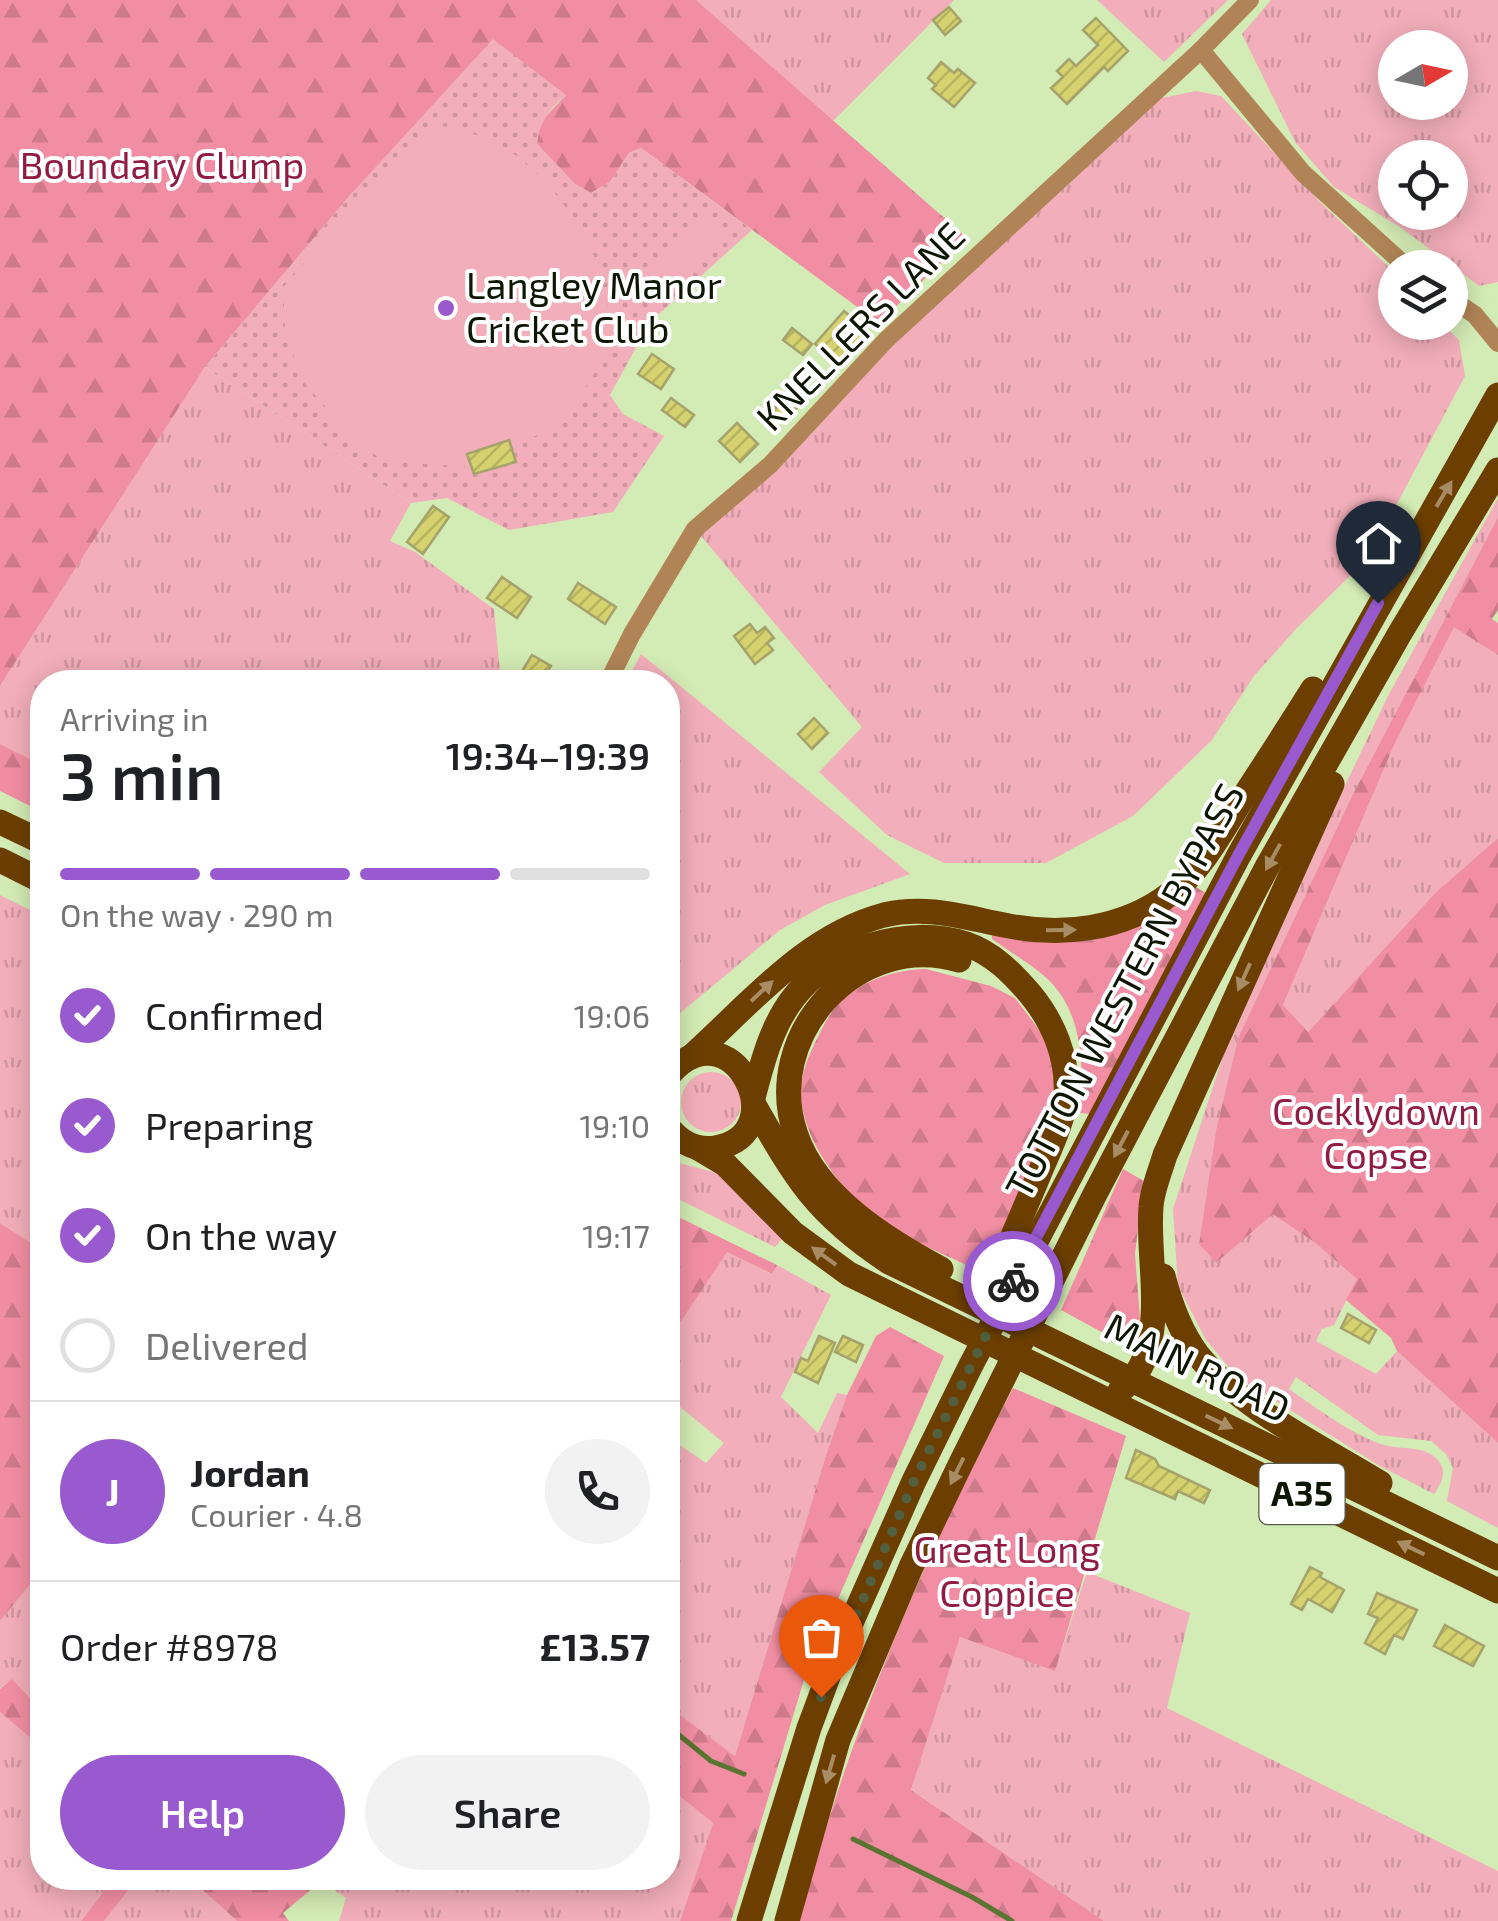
<!DOCTYPE html>
<meta charset="utf-8">
<style>
body{margin:0;font-family:"Exo 2",sans-serif;background:#f2f2f2;color:#202124;height:100vh;display:flex;flex-direction:column;font-size:38px;white-space:nowrap}
*{box-sizing:border-box;margin:0}
p{font-size:32px;color:#757577}
.icon{flex:none;width:55px;height:55px;fill:none;stroke:currentColor;stroke-width:2;stroke-linecap:round;stroke-linejoin:round}
.map{position:relative;flex:1;overflow:hidden}
.panel{position:absolute;left:30px;top:670px;width:650px;height:1220px;display:flex;flex-direction:column;background:#fff;border-radius:40px;box-shadow:0 5px 25px #0003}
.panel>*{flex:none}
.needle{width:65px;rotate:81deg}
.fabs{position:absolute;left:1378px;top:30px;display:grid;gap:20px}
.fabs a{display:grid;place-items:center;width:90px;height:90px;border-radius:50%;background:#fff;box-shadow:0 5px 25px #0003;font-size:50px}
.pin{position:absolute;display:grid;place-items:center;width:85px;height:85px;color:#fff;margin:-102px -42px;border-radius:50% 50% 50% 0;rotate:-45deg;box-shadow:0 0 10px #0007}
.pin .icon{rotate:45deg}
.courier{position:absolute;display:grid;place-items:center;width:100px;height:100px;margin:-50px;border:8px solid #9959cf;border-radius:50%;background:#fff;color:#222;box-shadow:0 2px 12px #0007}
.summary em{font-style:normal;font-weight:600}
.summary div{display:flex;flex-direction:column-reverse}
.summary{display:flex;align-items:center;justify-content:space-between;height:170px;padding:0 30px}
h1{font-size:65px;font-weight:600;line-height:75px}
.bar{display:grid;grid-template-columns:repeat(4,1fr);gap:15px 10px;align-content:center;height:120px;padding:0 30px}
.bar i{height:12px;border-radius:8px;background:#e0e0e0}
.bar .on{background:#9959cf}
.bar p{grid-column:span 4}
.line{display:flex;align-items:center;gap:25px;padding:0 30px;border-top:2px solid #e0e0e0}
.line div{flex:1}
.round{display:grid;place-items:center;flex:none;width:105px;height:105px;border-radius:52px;background:#f2f2f2}
ol{padding:0 30px;list-style:none}
li{display:flex;align-items:center;gap:30px;height:110px}
li p{margin-inline-start:auto}
li .icon{padding:10px;border-radius:50%;background:#9959cf;color:#fff;stroke-width:4}
li:last-child{color:#757577}
li i{width:55px;height:55px;border:5px solid #e0e0e0;border-radius:50%}
.button{display:flex;gap:20px;margin-top:auto;padding:20px 30px}
.button a{flex:1;height:115px;border-radius:60px;background:#9959cf;color:#fff;font-size:40px;font-weight:600;line-height:115px;text-align:center}
.button a+a{background:#f2f2f2;color:#202124}
.map>svg:first-child{display:block}
</style>
<div class="map">
<svg width="1498" height="1921" viewBox="0 0 1498 1921">
<defs>
<pattern id="grass-tufts" width="24" height="20" patternUnits="userSpaceOnUse" patternTransform="scale(2.5)"><rect width="24" height="20" fill="#f2aeba"/><path d="M3 7l-1-3M5 7V3M7 7l1-3M15 17l-1-3M17 17v-4M19 17l1-3" fill="none" stroke="#ce959e"/></pattern>
<pattern id="forest-firs" width="22" height="20" patternUnits="userSpaceOnUse" patternTransform="scale(2.5)"><rect width="22" height="20" fill="#f28ea3"/><path d="M5 1l3.5 6h-7zM16 11l3.5 6h-7z" fill="#ce7a8b"/></pattern>
<pattern id="park-dots" width="8" height="8" patternUnits="userSpaceOnUse" patternTransform="scale(2.5)"><rect width="8" height="8" fill="#f2aeba"/><path d="M2 2h.1M6 6h.1" fill="none" stroke="#ce959e" stroke-width="1.8" stroke-linecap="round"/></pattern>
<pattern id="building-hatch" width="6" height="6" patternUnits="userSpaceOnUse" patternTransform="scale(2.5)"><rect width="6" height="6" fill="#d6d26f"/><path d="M-1 1l2-2M0 6l6-6M5 7l2-2" fill="none" stroke="#b6b35e"/></pattern>
</defs>
<rect width="100%" height="100%" fill="#d3ebb4"/>
<g fill="url(#grass-tufts)" fill-rule="evenodd">
<path d="M696,0H954L833,121Z"/>
<path d="M1097,0H1228L1164,62Z"/>
<path d="M1271,0H1498V282L1479,286L1400,227L1334,187L1295,142L1242,34ZM1395,48H1450V102H1395ZM1395,158H1450V212H1395Z"/>
<path d="M1196,91L1221,96L1321,203L1395,273V322L1442,323L1459,340L1465,376L1368,558L1296,629L1254,676L1212,740L1133,816L1046,863H944L887,835L819,772L862,727L695,529L886,340L1137,109L1162,98Z"/>
<path d="M205,367L411,503L390,541L415,552L494,609L501,682H42V765L0,744V686Z"/>
<path d="M1498,498V517L1351,798L1238,1038L1216,1130L1199,1244L1216,1263L1273,1213L1314,1242L1357,1279L1334,1325L1322,1329L1316,1341L1376,1374L1397,1351L1498,1443V1528L1447,1501L1453,1468L1446,1454L1431,1441L1378,1435L1296,1377L1289,1389C1313,1406 1356,1437 1384,1445C1402,1450 1423,1445 1437,1459C1448,1470 1442,1483 1434,1494L1380,1466L1237,1377L1206,1340L1178,1286L1173,1209L1231,1032L1308,862L1389,694Z"/>
<path d="M1454,626L1498,655V838L1436,892L1307,1033L1283,1005L1395,743Z"/>
<path d="M641,654L910,874L825,905L780,930L679,1014L668,1019V682H626Z"/>
<path d="M0,895L42,916V1250L0,1223Z"/>
<circle cx="711" cy="1102" r="30"/>
<path d="M668,1160L717,1173L783,1238L775,1247L668,1194Z"/>
<path d="M727,1251L771,1274L777,1265L831,1295L781,1397L818,1433L837,1393L847,1395L826,1455L735,1756L668,1706V1437L706,1463L724,1443L668,1397V1341Z"/>
<path d="M42,1570V1711L12,1680L0,1688V1621Z"/>
<path d="M1087,1572L1190,1613L1167,1708L1498,1871V1921H1104L911,1790L960,1637L1055,1670Z"/>
<path d="M0,1712L42,1748V1878H114L81,1921H0Z"/>
<path d="M668,1787L713,1823L680,1921H339L346,1898L317,1878H668Z"/>
<path d="M138,1878H189L237,1921H104Z"/>
</g>
<g fill="url(#forest-firs)">
<path d="M0,0H696L967,238L879,323L641,148L629,153L610,182L591,193L575,184L537,144L539,124L566,95L352,193L205,367L0,686Z"/>
<path d="M1498,517V610L1492,619L1498,623V655L1454,627L1395,743L1283,1005L1308,1032L1436,892L1498,838V1443L1397,1351L1391,1338L1346,1300L1357,1279L1314,1242L1273,1214L1216,1263L1199,1244L1216,1130L1238,1038L1351,798Z"/>
<path d="M0,744L42,765V812L0,791Z"/>
<path d="M1196,887L1207,894L1092,1114L1079,1113C1085,1066 1083,1008 1043,975C1027,962 1009,951 992,939V929C1014,933 1038,940 1061,941C1113,943 1154,914 1196,887Z"/>
<path d="M926,969L991,986L1015,998L1040,1031L1053,1054L1056,1084L1052,1114L987,1275C948,1255 899,1238 865,1209C832,1179 791,1121 803,1075C807,1057 816,1041 824,1025C842,987 886,970 926,969Z"/>
<path d="M1123,1169L1144,1181L1135,1254L1140,1319L1131,1348L1061,1310Z"/>
<path d="M668,1212L777,1265L772,1274L727,1252L668,1341Z"/>
<path d="M0,1223L42,1250V1570L0,1621Z"/>
<path d="M890,1327L944,1356L807,1670L731,1921H680L713,1823L668,1787V1706L735,1756L826,1455L847,1395L876,1336Z"/>
<path d="M1013,1388L1126,1436L1055,1671L960,1637L911,1790L1104,1921H799C848,1736 923,1556 1013,1388Z"/>
<path d="M12,1679L42,1711V1748L0,1712V1689Z"/>
<path d="M114,1878H138L104,1921H81Z"/>
<path d="M189,1878H317L321,1881L283,1913L289,1921H237Z"/>
</g>
<path fill="url(#park-dots)" d="M493,39L566,95C549,110 540,121 537,144L575,184L591,193L610,182L629,153L641,148L752,230L650,322L610,395L623,414L664,436L613,512L509,530L447,498L411,503L205,367L352,193Z"/>
<g fill="#f2aeba">
<path d="M431,123L481,136L517,156L549,185L572,216L599,265L612,328L591,381L546,431L470,467L384,461L355,441L301,379L285,328L283,287Z"/>
<path d="M700,215L724,240L657,304L633,280Z"/>
</g>
<g fill="none" stroke-linecap="round" stroke-linejoin="round">
<g stroke="#5a7431" stroke-width="5">
<path d="M668,1726L711,1761L744,1774"/>
<path d="M853,1839L972,1897L1012,1921"/>
</g>
</g>
<g fill="url(#building-hatch)" stroke="#a5a36b" stroke-width="2.5">
<path d="M949,7L961,21L945,35L933,20Z"/>
<path d="M1096,18L1128,51L1108,71L1104,67L1067,104L1051,88L1063,77L1057,71L1069,59L1076,66L1098,45L1083,30Z"/>
<path d="M941,62L954,73L958,69L975,83L954,107L932,89L936,85L928,78Z"/>
<path d="M844,311L867,331L838,364L815,344Z"/>
<path d="M792,328L812,344L803,355L783,340Z"/>
<path d="M652,354L674,369L661,389L638,374Z"/>
<path d="M791,393L801,404L783,421L773,409Z"/>
<path d="M671,398L694,415L685,427L662,410Z"/>
<path d="M737,423L758,444L740,462L719,441Z"/>
<path d="M509,440L516,462L474,474L467,454Z"/>
<path d="M433,506L449,517L423,554L407,542Z"/>
<path d="M502,577L531,597L517,618L487,598Z"/>
<path d="M578,583L616,607L605,624L568,599Z"/>
<path d="M750,624L757,633L765,627L774,638L767,643L773,650L755,664L734,636Z"/>
<path d="M532,655L551,666L541,682L521,673Z"/>
<path d="M814,718L828,733L812,749L798,734Z"/>
<path d="M1348,1314L1376,1330L1369,1343L1341,1328Z"/>
<path d="M819,1336L835,1343L818,1383L795,1372L801,1358L808,1361Z"/>
<path d="M843,1336L863,1345L856,1362L835,1352Z"/>
<path d="M1136,1450L1155,1459L1159,1466L1210,1490L1204,1503L1178,1491L1175,1499L1126,1478Z"/>
<path d="M1310,1567L1322,1573L1320,1577L1344,1590L1332,1612L1308,1599L1302,1610L1291,1604Z"/>
<path d="M1377,1593L1417,1610L1403,1639L1394,1635L1385,1654L1365,1643L1378,1618L1368,1614Z"/>
<path d="M1445,1625L1484,1646L1473,1666L1434,1646Z"/>
</g>
<g fill="none" stroke-linecap="round" stroke-linejoin="round">
<g stroke="#b08456" stroke-width="18">
<path d="M1201,50L1303,173L1408,268"/>
<path d="M1450,298L1475,315L1498,343"/>
<path d="M608,682L632,634L695,529L770,465L886,340L1201,50L1250,0"/>
</g>
<g stroke="#6c3f00" stroke-width="25">
<path d="M0,822L42,842"/>
<path d="M0,860L42,881"/>
<path d="M691,1057C750,1004 805,936 884,915C926,905 963,917 1004,925C1061,937 1123,930 1170,894C1200,871 1220,835 1239,804C1264,766 1289,727 1313,689"/>
<path d="M668,1076C730,1001 798,1135 715,1148C695,1151 680,1142 668,1127"/>
<path d="M754,1094C763,1060 772,1025 794,997C832,948 907,925 966,944C993,953 1013,974 1031,995C1053,1022 1068,1057 1066,1093C1064,1120 1051,1146 1040,1172C1022,1216 1002,1260 984,1305"/>
<path d="M754,1105C796,1179 816,1214 889,1262L1498,1558"/>
<path d="M698,1148L725,1164L793,1233L849,1274L1498,1591"/>
<path d="M941,1269C887,1240 817,1197 796,1135C761,1036 857,930 959,960"/>
<path d="M1163,1276C1170,1303 1180,1331 1197,1354C1241,1409 1320,1446 1380,1483"/>
<path d="M1120,1391C1173,1351 1146,1263 1151,1207C1152,1190 1160,1172 1165,1155L1332,784"/>
<path d="M749,1921L809,1728L832,1666L914,1481L970,1367L1239,855L1498,395"/>
<path d="M787,1921L838,1740L911,1567L961,1463L1095,1194L1267,867L1400,633L1498,470"/>
</g>
</g>
<defs><path id="oneway-solid" d="M-6-.8H1V-3.2L6.5 0L1 3.2V.8H-6Z" transform="scale(2.5)"/></defs>
<g fill="#a78c66">
<use href="#oneway-solid" transform="translate(1444 494) rotate(-59)"/>
<use href="#oneway-solid" transform="translate(1273 857) rotate(119)"/>
<use href="#oneway-solid" transform="translate(1061 930) rotate(-1)"/>
<use href="#oneway-solid" transform="translate(1244 977) rotate(114)"/>
<use href="#oneway-solid" transform="translate(762 991) rotate(-43)"/>
<use href="#oneway-solid" transform="translate(1121 1144) rotate(118)"/>
<use href="#oneway-solid" transform="translate(824 1256) rotate(-144)"/>
<use href="#oneway-solid" transform="translate(1219 1422) rotate(26)"/>
<use href="#oneway-solid" transform="translate(957 1471) rotate(116)"/>
<use href="#oneway-solid" transform="translate(1411 1548) rotate(-154)"/>
<use href="#oneway-solid" transform="translate(830 1769) rotate(106)"/>
</g>
<g fill="none" stroke-linecap="round" stroke-linejoin="round">
<path stroke="#526041" stroke-width="10" stroke-dasharray="0 18" d="M821,1697L914,1481L1013,1281"/>
<path stroke="#9959cf" stroke-width="12" d="M1013,1281L1239,854L1378,603"/>
</g>
<circle fill="#9959cf" stroke="#fff" stroke-width="4" cx="446" cy="308" r="10"/>
<g text-anchor="middle" stroke-width="8" stroke-linejoin="round" paint-order="stroke">
<rect fill="#fff" stroke="#565b4f" stroke-width="2.5" x="1259.5" y="1464" width="85" height="60" rx="8"/>
<g font-size="35" font-weight="bold" fill="#0d1503">
<text x="1302" y="1506">A35</text>
</g>
<g font-size="38" fill="#901c43" stroke="#fff">
<text x="162" y="179">Boundary Clump</text>
<text x="1376" y="1125">Cocklydown<tspan x="1376" dy="44">Copse</tspan></text>
<text x="1007" y="1563">Great Long<tspan x="1007" dy="44">Coppice</tspan></text>
</g>
<g font-size="38" fill="#0d1503" stroke="#fff" text-anchor="start">
<text x="466" y="299">Langley Manor<tspan x="466" dy="44">Cricket Club</tspan></text>
</g>
<g font-size="38" fill="#0d1503" stroke="#fff">
<text transform="translate(861 327) rotate(-45)" y="13">KNELLERS LANE</text>
<text transform="translate(1125 991) rotate(-62)" y="13">TOTTON WESTERN BYPASS</text>
<text transform="translate(1197 1368) rotate(26)" y="13">MAIN ROAD</text>
</g>
</g>
</svg>
<div class="fabs">
<a><svg class="needle" viewBox="-14 -14 28 28"><path d="M0-13l5 13h-10z" fill="#e53935"/><path d="M0 13l5-13h-10z" fill="#757577"/></svg></a>
<a><svg class="icon" aria-label="locate" viewBox="0 0 24 24"><circle cx="12" cy="12" r="6"/><path d="M12 2v4M12 18v4M2 12h4M18 12h4"/></svg></a>
<a><svg class="icon" aria-label="layers" viewBox="0 0 24 24"><path d="M12 4l9 5-9 5-9-5zM3 14l9 5 9-5"/></svg></a>
</div>
<div class="pin" style="left:821px;top:1697px;background:#ea580c"><svg class="icon" aria-label="bag" viewBox="0 0 24 24"><path d="M5 8h14l-1 12H6zM9 8a3 3 0 0 1 6 0"/></svg></div>
<div class="pin" style="left:1378px;top:603px;background:#1f2937"><svg class="icon" aria-label="home" viewBox="0 0 24 24"><path d="M3 11l9-7 9 7M6 9v11h12V9"/></svg></div>
<div class="courier" style="left:1013px;top:1281px"><svg class="icon" aria-label="bike" viewBox="0 0 24 24"><circle cx="6" cy="16" r="4"/><circle cx="18" cy="16" r="4"/><path d="M6 16l4-8h5l3 8M10 8l3 8H6M13 5h3"/></svg></div>
<section class="panel">
<div class="summary"><div><h1>3 min</h1><p>Arriving in</p></div><em>19:34–19:39</em></div>
<div class="bar"><i class="on"></i><i class="on"></i><i class="on"></i><i></i><p>On the way · 290 m</p></div>
<ol>
<li><svg class="icon" aria-label="check" viewBox="0 0 24 24"><path d="M5 12l5 5 9-10"/></svg>Confirmed<p>19:06</p></li>
<li><svg class="icon" aria-label="check" viewBox="0 0 24 24"><path d="M5 12l5 5 9-10"/></svg>Preparing<p>19:10</p></li>
<li><svg class="icon" aria-label="check" viewBox="0 0 24 24"><path d="M5 12l5 5 9-10"/></svg>On the way<p>19:17</p></li>
<li><i></i>Delivered</li>
</ol>
<div class="line" style="height:180px"><b class="round" style="background:#9959cf;color:#fff">J</b><div><b>Jordan</b><p>Courier · 4.8</p></div><a class="round"><svg class="icon" aria-label="phone" viewBox="0 0 24 24"><path d="M5 4h4l2 5-3 2q2 4 5 5l2-3 5 2v4C11 20 4 13 5 4z"/></svg></a></div>
<div class="line" style="height:130px"><div>Order #8978</div><b>£13.57</b></div>
<div class="button"><a>Help</a><a>Share</a></div>
</section>
</div>
